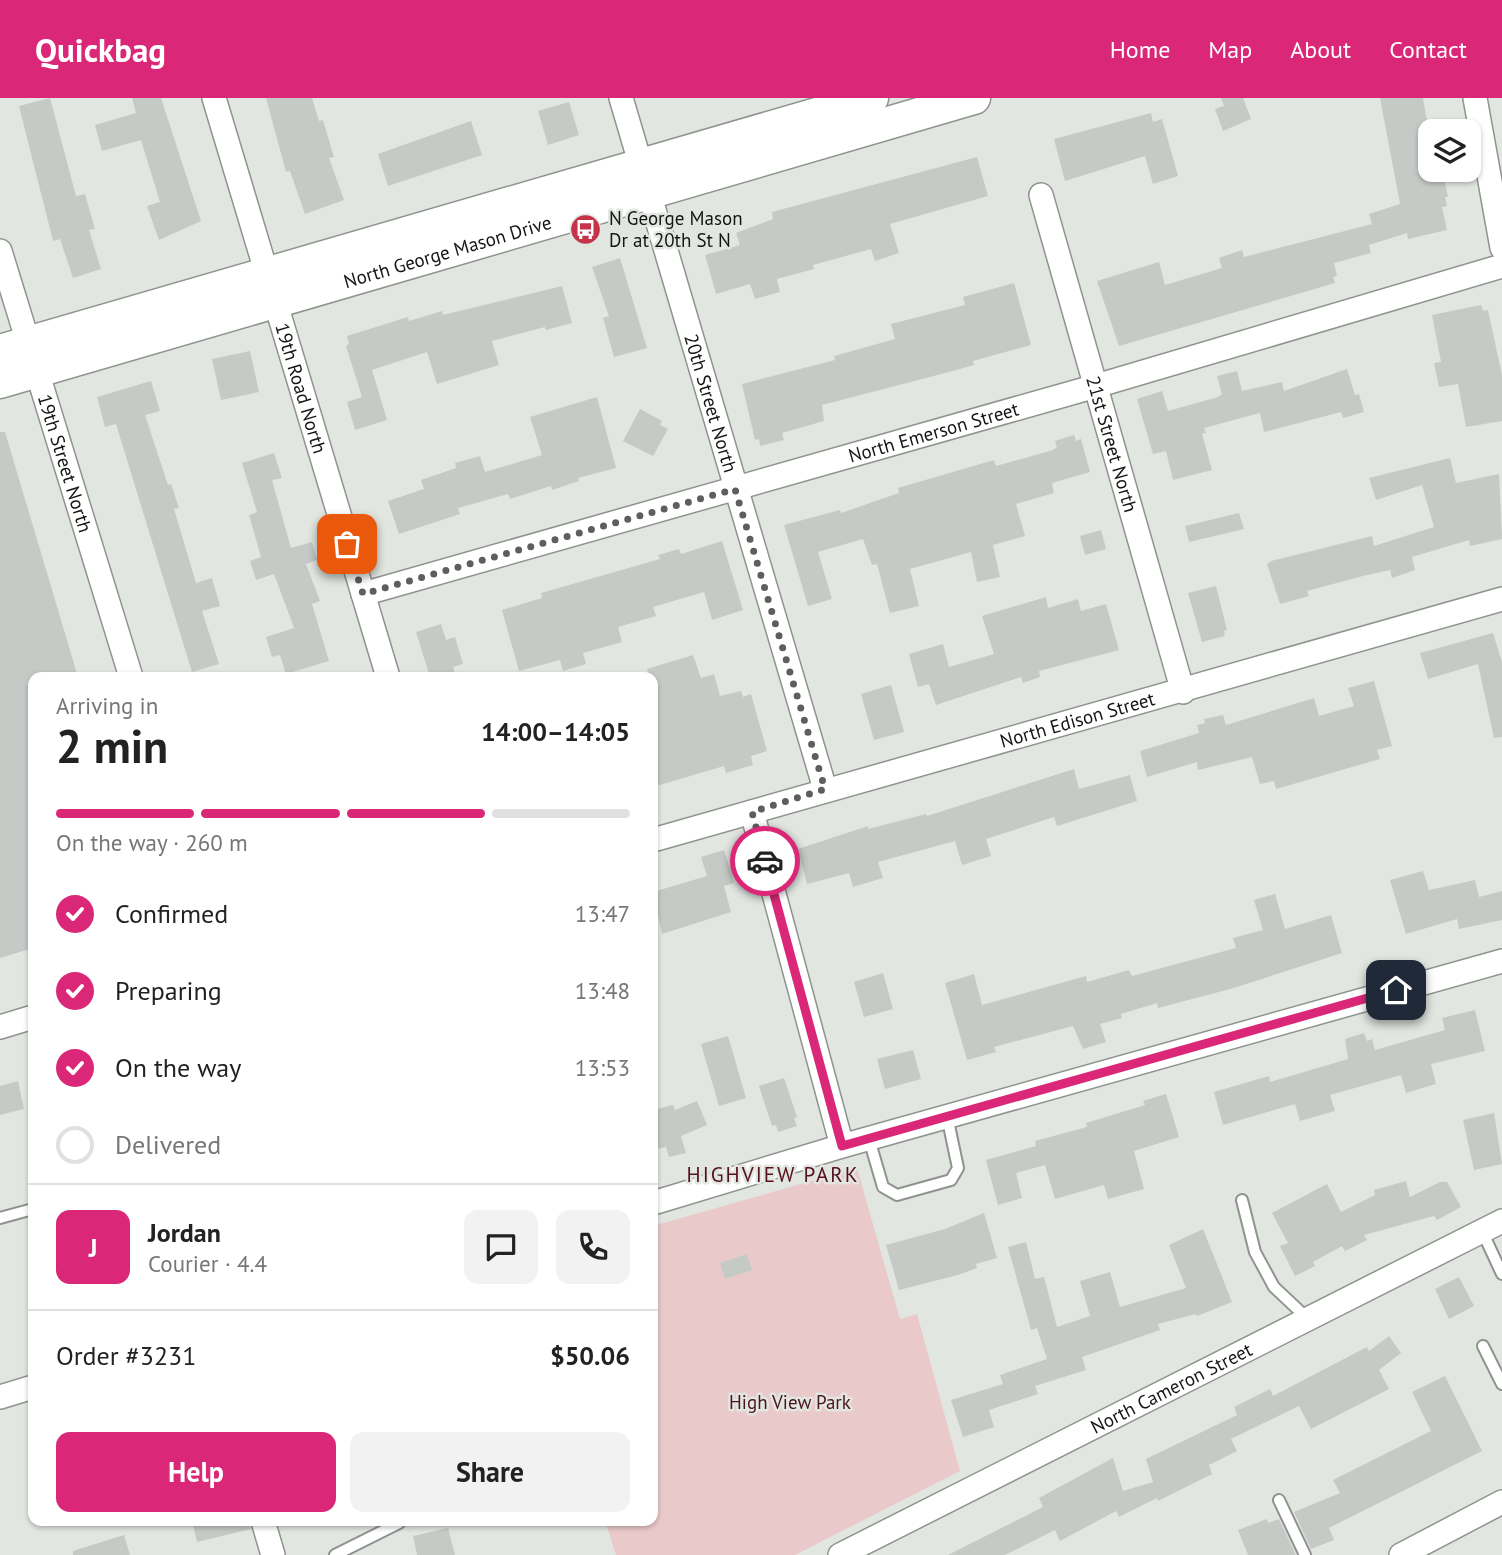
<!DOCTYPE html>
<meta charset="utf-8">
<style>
body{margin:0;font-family:"PT Sans",sans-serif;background:#f2f2f2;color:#222;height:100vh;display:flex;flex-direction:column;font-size:26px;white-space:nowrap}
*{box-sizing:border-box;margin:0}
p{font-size:23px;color:#767676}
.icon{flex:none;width:38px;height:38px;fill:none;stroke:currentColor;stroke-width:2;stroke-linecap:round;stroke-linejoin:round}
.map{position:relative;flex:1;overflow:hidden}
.panel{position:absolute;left:28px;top:574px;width:630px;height:854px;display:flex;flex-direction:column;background:#fff;border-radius:14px;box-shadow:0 2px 5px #0004}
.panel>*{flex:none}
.controls{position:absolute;left:1418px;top:21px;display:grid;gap:14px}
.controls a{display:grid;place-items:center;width:63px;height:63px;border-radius:14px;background:#fff;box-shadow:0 2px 5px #0004;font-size:35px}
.pin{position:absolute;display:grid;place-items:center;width:60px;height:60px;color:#fff;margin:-30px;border-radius:14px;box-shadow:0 4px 10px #0006}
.courier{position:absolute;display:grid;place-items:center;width:70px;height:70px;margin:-35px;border:5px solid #db2777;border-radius:50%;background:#fff;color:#222;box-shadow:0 2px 9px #0007}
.headline em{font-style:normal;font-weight:700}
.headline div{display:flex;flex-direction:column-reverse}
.headline{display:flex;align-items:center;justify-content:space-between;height:119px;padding:0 28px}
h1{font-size:46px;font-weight:700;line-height:52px}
.bar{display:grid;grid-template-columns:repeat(4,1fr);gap:10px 7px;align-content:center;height:84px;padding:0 28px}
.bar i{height:9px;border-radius:5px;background:#e0e0e0}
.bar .selected{background:#db2777}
.bar p{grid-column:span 4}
.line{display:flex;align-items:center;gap:18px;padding:0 28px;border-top:2px solid #e0e0e0}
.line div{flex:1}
.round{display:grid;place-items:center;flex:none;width:74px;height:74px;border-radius:14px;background:#f2f2f2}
ol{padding:0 28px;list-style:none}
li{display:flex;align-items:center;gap:21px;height:77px}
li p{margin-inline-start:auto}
li .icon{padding:7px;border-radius:50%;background:#db2777;color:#fff;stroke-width:4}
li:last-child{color:#767676}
li i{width:38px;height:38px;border:4px solid #e0e0e0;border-radius:50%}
.cta{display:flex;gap:14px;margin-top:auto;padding:14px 28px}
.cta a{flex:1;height:80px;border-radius:14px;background:#db2777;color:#fff;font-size:28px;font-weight:700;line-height:80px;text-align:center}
.cta a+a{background:#f2f2f2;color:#222}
header{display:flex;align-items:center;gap:42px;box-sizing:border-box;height:98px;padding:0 35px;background:#db2777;color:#fff}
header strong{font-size:33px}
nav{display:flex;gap:38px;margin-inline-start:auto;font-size:24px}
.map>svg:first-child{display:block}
</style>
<header>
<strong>Quickbag</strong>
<nav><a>Home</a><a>Map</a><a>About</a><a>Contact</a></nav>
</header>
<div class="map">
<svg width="1502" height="1457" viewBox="0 0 1502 1457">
<rect width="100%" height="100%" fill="#e2e6e1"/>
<path fill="#eac9ca" d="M857,1070L900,1221L917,1216L960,1373L795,1457H616L605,1423H653V1128Z"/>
<g fill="#c6cac6">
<path d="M50,0L76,98L85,96L95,131L89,132L101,171L73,180L60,141L53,143L19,8Z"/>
<path d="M132,0H161L201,123L159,142L147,108L160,104L141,42L102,53L95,27L136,15Z"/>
<path d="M266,0H312L319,23L323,22L334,59L329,60L344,102L305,116L290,73L286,74Z"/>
<path d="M1221,0H1243L1251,21L1223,33L1215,11L1224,8Z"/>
<path d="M1380,0H1423L1430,41V79L1443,76L1448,99H1445L1447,108L1442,109L1447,132L1408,141L1407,135L1369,147L1371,155L1334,165L1337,178L1333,179L1335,185L1119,248L1097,183L1159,164L1165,187L1222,170L1219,160L1242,152L1244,159L1372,126L1369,116L1400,106Z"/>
<path d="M569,4L579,37L548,47L538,13Z"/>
<path d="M1151,15L1153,24L1162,21L1178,78L1153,86L1145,58L1065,83L1054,41Z"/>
<path d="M471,23L482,57L388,88L378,56Z"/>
<path d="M977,59L988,98L890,126L899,155L875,163L871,151L813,167L814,171L777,181L780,194L755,201L750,186L716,196L705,157L740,147L736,135L773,121L772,114Z"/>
<path d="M620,160L647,250L614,259L603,220L609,218L592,169Z"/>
<path d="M1014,185L1031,247L973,263L974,267L949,274L822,307L824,323L782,335L784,342L760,348L759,341L755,342L742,286L835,262L834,258L895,241L891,226L965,207L963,199Z"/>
<path d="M562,188L572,225L546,232L545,229L492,243L499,267L437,286L427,254L372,272L387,322L355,332L347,304L362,299L346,248L349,246L347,238L408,219L409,223L442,213L443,217Z"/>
<path d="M1481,207L1483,213L1488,212L1502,277V323L1466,329L1458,286L1439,289L1434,265L1441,264L1432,217Z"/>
<path d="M250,253L259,294L221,302L212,261Z"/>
<path d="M1347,271L1355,297L1359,296L1364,314L1343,320L1341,314L1264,334L1260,315L1204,330L1206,335L1202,336L1212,372L1173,382L1166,353L1153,356L1137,301L1162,293L1168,313L1218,299L1222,296L1217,278L1237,273L1242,293L1282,284L1284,293Z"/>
<path d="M151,283L160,313L145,317L168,387L171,386L179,410L174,411L196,485L212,480L220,508L202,513L219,566L192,574L116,326L105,329L97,299Z"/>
<path d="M597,299L616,370L578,380L579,383L552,392L551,388L510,401L508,396L458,410L460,416L399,436L388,403L424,391L421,382L456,370L455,365L480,358L485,374L542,357L530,319Z"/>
<path d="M640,311L662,323L660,327L668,331L653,358L623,343Z"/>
<path d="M0,334H5L78,579H33V850L0,860Z"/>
<path d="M1074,337L1076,343L1081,341L1090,374L1052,385L1054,395L1016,406L1025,438L993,447L1000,479L977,484L971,454L910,471L919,508L890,515L877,466L872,467L863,441L818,454L832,501L808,508L784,427L840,412L841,415L899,395L898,390L994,362L996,368L1053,352L1057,349L1055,343Z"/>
<path d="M274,355L282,380L272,382L291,450L312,444L317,462L306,466L320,503L312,506L329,563L286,576L280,557L272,559L266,539L294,530L274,476L256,482L250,463L261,459L249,417L257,414L242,365Z"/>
<path d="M1450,360L1456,385L1499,376L1502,441L1470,448L1469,442L1412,459L1415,472L1392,480L1390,472L1363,478L1307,493L1309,498L1280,506L1267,466L1271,463L1372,438L1374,448L1434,429L1422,387L1376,402L1369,380Z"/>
<path d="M1239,415L1244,431L1189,444L1185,428Z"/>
<path d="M1101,432L1106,451L1085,457L1080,438Z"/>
<path d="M722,443L743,512L712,522L704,494L653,509L656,518L618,529L622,544L583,555L586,566L563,573L560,562L519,573L502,512L542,500L541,495L660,461L658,457L679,451L681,456Z"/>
<path d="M1216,488L1227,532L1224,533L1225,538L1202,544L1188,495Z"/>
<path d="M1046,499L1048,510L1078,501L1081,513L1106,506L1119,552L1039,573L1040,579L1023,585L1021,579L936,607L929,586L918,589L909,556L943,546L949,569L994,556L982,518Z"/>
<path d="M441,526L446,542L455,539L463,566L453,569L456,579H430L416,534Z"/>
<path d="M1493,535L1502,564V639L1494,640L1478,566L1428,581L1420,555Z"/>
<path d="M693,557L701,580L714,576L720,598L741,593L743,599L751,596L767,653L751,658L753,667L726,675L724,668L653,689V579H649L647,571Z"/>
<path d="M1374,583L1392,648L1377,652L1380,661L1276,691L1274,683L1260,686L1252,659L1198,672L1197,664L1147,679L1140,653L1199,635L1197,627L1205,625L1204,621L1223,617L1226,627L1314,600L1319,618L1354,608L1348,590Z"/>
<path d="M891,587L904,634L874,642L861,596Z"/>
<path d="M1074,671L1079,691L1130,677L1137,703L1057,728L1054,719L986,741L991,758L962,767L955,743L878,764L883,780L853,789L849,775L807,786L798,751L868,728V731L926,716L927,718Z"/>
<path d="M724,752L734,785L724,788L731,814L662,836L653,794L707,778L701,759Z"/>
<path d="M1423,773L1429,792L1475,782L1479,799L1502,793V822L1459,831L1457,821L1406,836L1390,782Z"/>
<path d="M1275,796L1285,831L1331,817L1342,855L1234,890L1158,910L1157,905L1121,916L1122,920L1100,926L1106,944L1083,951L1073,928L994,949L996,954L967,962L945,885L974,876L982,907L1086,878L1087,884L1129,872L1132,878L1236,850L1233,840L1263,832L1254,802Z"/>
<path d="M883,875L893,911L864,919L854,884Z"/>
<path d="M1475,912L1485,953L1431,966L1436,986L1406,995L1401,977L1330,997L1335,1013L1300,1023L1295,1006L1223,1027L1214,994L1269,978L1270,984L1348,961L1345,941L1364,935L1367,943L1372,941L1375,952L1445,932L1442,920Z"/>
<path d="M728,938L746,1000L719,1008L701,946Z"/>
<path d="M913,952L921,981L885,991L877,961Z"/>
<path d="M784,980L797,1019L794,1020L797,1028L778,1034L776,1027L772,1028L759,988Z"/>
<path d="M18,983L24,1011L0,1017V988Z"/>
<path d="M1166,996L1179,1039L1134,1053L1144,1091L1108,1101L1104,1087L1055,1101L1045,1067L1016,1075L1022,1100L998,1107L986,1062L1036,1048L1035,1043L1087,1029L1086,1025L1145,1007L1143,1003Z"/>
<path d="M697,1003L707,1027L681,1038L686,1055L669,1059L666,1049L653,1052V1012L673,1007L675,1012Z"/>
<path d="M1494,1015L1502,1066L1474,1072L1463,1022Z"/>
<path d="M1406,1083L1410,1099L1440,1084H1447L1461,1109L1437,1122L1434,1118L1364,1137L1367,1142L1345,1153L1342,1148L1313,1164L1315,1168L1295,1178L1280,1148L1288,1145L1272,1115L1327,1086L1341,1114L1375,1097L1374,1092Z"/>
<path d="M984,1115L997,1160L976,1166L977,1170L958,1177L899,1192L886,1147L945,1131Z"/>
<path d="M1203,1131L1232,1204L1197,1218L1196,1216L1158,1226L1160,1232L1082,1259L1086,1272L1035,1288L1038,1296L989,1312L994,1329L963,1339L951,1302L1003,1286L1000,1277L1047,1261L1037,1230L1031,1232L1008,1149L1026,1144L1035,1181L1044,1179L1057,1229L1090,1218L1080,1183L1110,1174L1120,1209L1186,1190L1169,1147Z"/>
<path d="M747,1156L752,1172L725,1181L720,1165Z"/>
<path d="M1459,1179L1474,1208L1449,1221L1435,1191Z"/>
<path d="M1389,1238L1401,1255L1379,1272L1389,1291L1311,1331L1299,1308L1231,1341L1237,1353L1209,1367L1212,1376L1158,1403L1157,1400L1119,1419L1116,1413L1060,1443L1055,1432L1005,1457H948L1043,1409L1039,1400L1113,1360L1123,1393L1153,1384L1146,1361L1237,1317L1234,1309L1270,1291L1273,1298L1367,1249L1369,1253Z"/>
<path d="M1445,1278L1482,1353L1329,1430L1334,1442L1311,1451L1294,1414L1340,1395L1333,1382L1431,1333L1412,1294Z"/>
<path d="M1267,1421L1268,1425L1279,1421L1296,1457H1248L1238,1432Z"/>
<path d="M192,1423H249L251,1431L197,1444Z"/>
<path d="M448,1430L455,1457H417L413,1438Z"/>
<path d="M124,1437L130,1457H73V1453Z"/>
</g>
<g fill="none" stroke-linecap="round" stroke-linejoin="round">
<defs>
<g id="service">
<path d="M869,1041L883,1089L897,1097L951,1082L958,1070L947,1018"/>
<path d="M1242,1102L1255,1154L1274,1189L1308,1221"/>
<path d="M0,1120L33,1111"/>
<path d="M1482,1133L1502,1176"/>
<path d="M1483,1248L1502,1286"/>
<path d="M1279,1402L1305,1457"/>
<path d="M335,1457L399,1425"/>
</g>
<g id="minor">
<path id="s1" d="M214,0L388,579"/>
<path id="s2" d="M621,0L825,691"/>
<path d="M1475,0L1502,150"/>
<path id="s3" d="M1041,97L1183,594"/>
<path id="s4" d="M0,153L131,579"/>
<path id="s5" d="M363,496L1096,288L1502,168"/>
<path d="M752,714L842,1048"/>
<path id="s6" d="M653,742L1502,501"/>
<path d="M0,929L33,919"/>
<path d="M653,1105L842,1048L1502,863"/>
<path d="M0,1299L33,1289"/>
<path d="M263,1423L273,1457"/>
<path id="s7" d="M840,1457L1502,1123"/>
<path d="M1401,1457L1502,1404"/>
</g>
<g id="secondary">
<path d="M0,253L872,0"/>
<path id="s8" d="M0,284L974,0"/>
</g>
</defs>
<use href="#service" stroke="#8f938e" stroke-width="14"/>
<use href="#minor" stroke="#8f938e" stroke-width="26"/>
<use href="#secondary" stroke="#8f938e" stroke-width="35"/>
<use href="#service" stroke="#fff" stroke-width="10"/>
<use href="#minor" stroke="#fff" stroke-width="23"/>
<use href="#secondary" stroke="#fff" stroke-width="32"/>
</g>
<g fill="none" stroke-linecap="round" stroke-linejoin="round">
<path stroke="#5d5f5c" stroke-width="7" stroke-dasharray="0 12.6" d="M347,446L363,496L735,391L825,691L752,714L765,763"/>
<path stroke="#db2777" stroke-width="9" d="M765,763L842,1048L1396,892"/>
</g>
<defs>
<symbol id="bus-disc" viewBox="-11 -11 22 22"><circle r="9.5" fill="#c43349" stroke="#e2e6e1"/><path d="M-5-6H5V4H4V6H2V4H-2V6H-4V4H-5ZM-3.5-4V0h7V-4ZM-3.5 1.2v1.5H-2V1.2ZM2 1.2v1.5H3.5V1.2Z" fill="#fff"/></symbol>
</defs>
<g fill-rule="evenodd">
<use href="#bus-disc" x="568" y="114" width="35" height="35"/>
</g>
<g text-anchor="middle" stroke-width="5" stroke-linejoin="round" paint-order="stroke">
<g font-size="19" fill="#151614" stroke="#e2e6e1" text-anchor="start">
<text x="609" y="127">N George Mason<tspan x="609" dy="22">Dr at 20th St N</tspan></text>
</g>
<g font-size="19" fill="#151614" stroke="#e2e6e1">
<text dy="7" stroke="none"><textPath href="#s8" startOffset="466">North George Mason Drive</textPath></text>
<text dy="7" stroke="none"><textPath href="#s1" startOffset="303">19th Road North</textPath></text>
<text dy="7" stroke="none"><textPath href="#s2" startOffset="318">20th Street North</textPath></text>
<text dy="7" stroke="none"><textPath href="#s5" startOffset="593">North Emerson Street</textPath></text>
<text dy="7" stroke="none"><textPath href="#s3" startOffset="259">21st Street North</textPath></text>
<text dy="7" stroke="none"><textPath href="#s4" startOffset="222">19th Street North</textPath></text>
<text dy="7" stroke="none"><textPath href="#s6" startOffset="441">North Edison Street</textPath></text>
<text dy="7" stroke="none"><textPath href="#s7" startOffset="371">North Cameron Street</textPath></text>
</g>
<g font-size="19" fill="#4b131a" stroke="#e2e6e1">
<text x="790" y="1311">High View Park</text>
</g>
<g font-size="21" letter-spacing="2" fill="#56101b" stroke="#e2e6e1">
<text x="773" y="1084">HIGHVIEW PARK</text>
</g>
</g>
</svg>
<div class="controls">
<a><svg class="icon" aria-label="layers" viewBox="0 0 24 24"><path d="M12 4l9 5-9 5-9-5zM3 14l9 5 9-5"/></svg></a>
</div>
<div class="pin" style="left:347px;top:446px;background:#ea580c"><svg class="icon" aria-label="bag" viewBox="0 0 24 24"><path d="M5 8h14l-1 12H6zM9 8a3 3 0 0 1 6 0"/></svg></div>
<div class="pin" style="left:1396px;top:892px;background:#1f2937"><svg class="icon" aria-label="home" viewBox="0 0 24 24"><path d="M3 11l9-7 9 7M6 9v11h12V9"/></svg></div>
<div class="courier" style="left:765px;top:763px"><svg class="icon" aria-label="car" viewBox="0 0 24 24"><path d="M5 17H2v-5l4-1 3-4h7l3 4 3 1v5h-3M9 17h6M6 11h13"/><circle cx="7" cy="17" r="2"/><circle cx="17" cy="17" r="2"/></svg></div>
<section class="panel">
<div class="headline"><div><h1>2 min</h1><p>Arriving in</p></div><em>14:00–14:05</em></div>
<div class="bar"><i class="selected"></i><i class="selected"></i><i class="selected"></i><i></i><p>On the way · 260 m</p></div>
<ol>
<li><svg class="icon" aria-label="check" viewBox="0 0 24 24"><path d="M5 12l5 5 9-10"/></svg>Confirmed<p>13:47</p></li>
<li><svg class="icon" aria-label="check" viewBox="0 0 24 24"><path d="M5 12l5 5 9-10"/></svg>Preparing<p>13:48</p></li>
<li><svg class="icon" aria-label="check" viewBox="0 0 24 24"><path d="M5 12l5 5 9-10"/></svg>On the way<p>13:53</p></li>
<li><i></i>Delivered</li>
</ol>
<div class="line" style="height:126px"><b class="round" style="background:#db2777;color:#fff">J</b><div><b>Jordan</b><p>Courier · 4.4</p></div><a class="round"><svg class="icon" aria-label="chat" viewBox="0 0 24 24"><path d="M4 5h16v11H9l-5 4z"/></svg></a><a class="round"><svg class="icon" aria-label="phone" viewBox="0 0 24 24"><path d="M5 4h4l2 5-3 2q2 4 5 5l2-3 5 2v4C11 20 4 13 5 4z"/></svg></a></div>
<div class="line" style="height:91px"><div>Order #3231</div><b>$50.06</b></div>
<div class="cta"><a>Help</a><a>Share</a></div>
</section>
</div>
